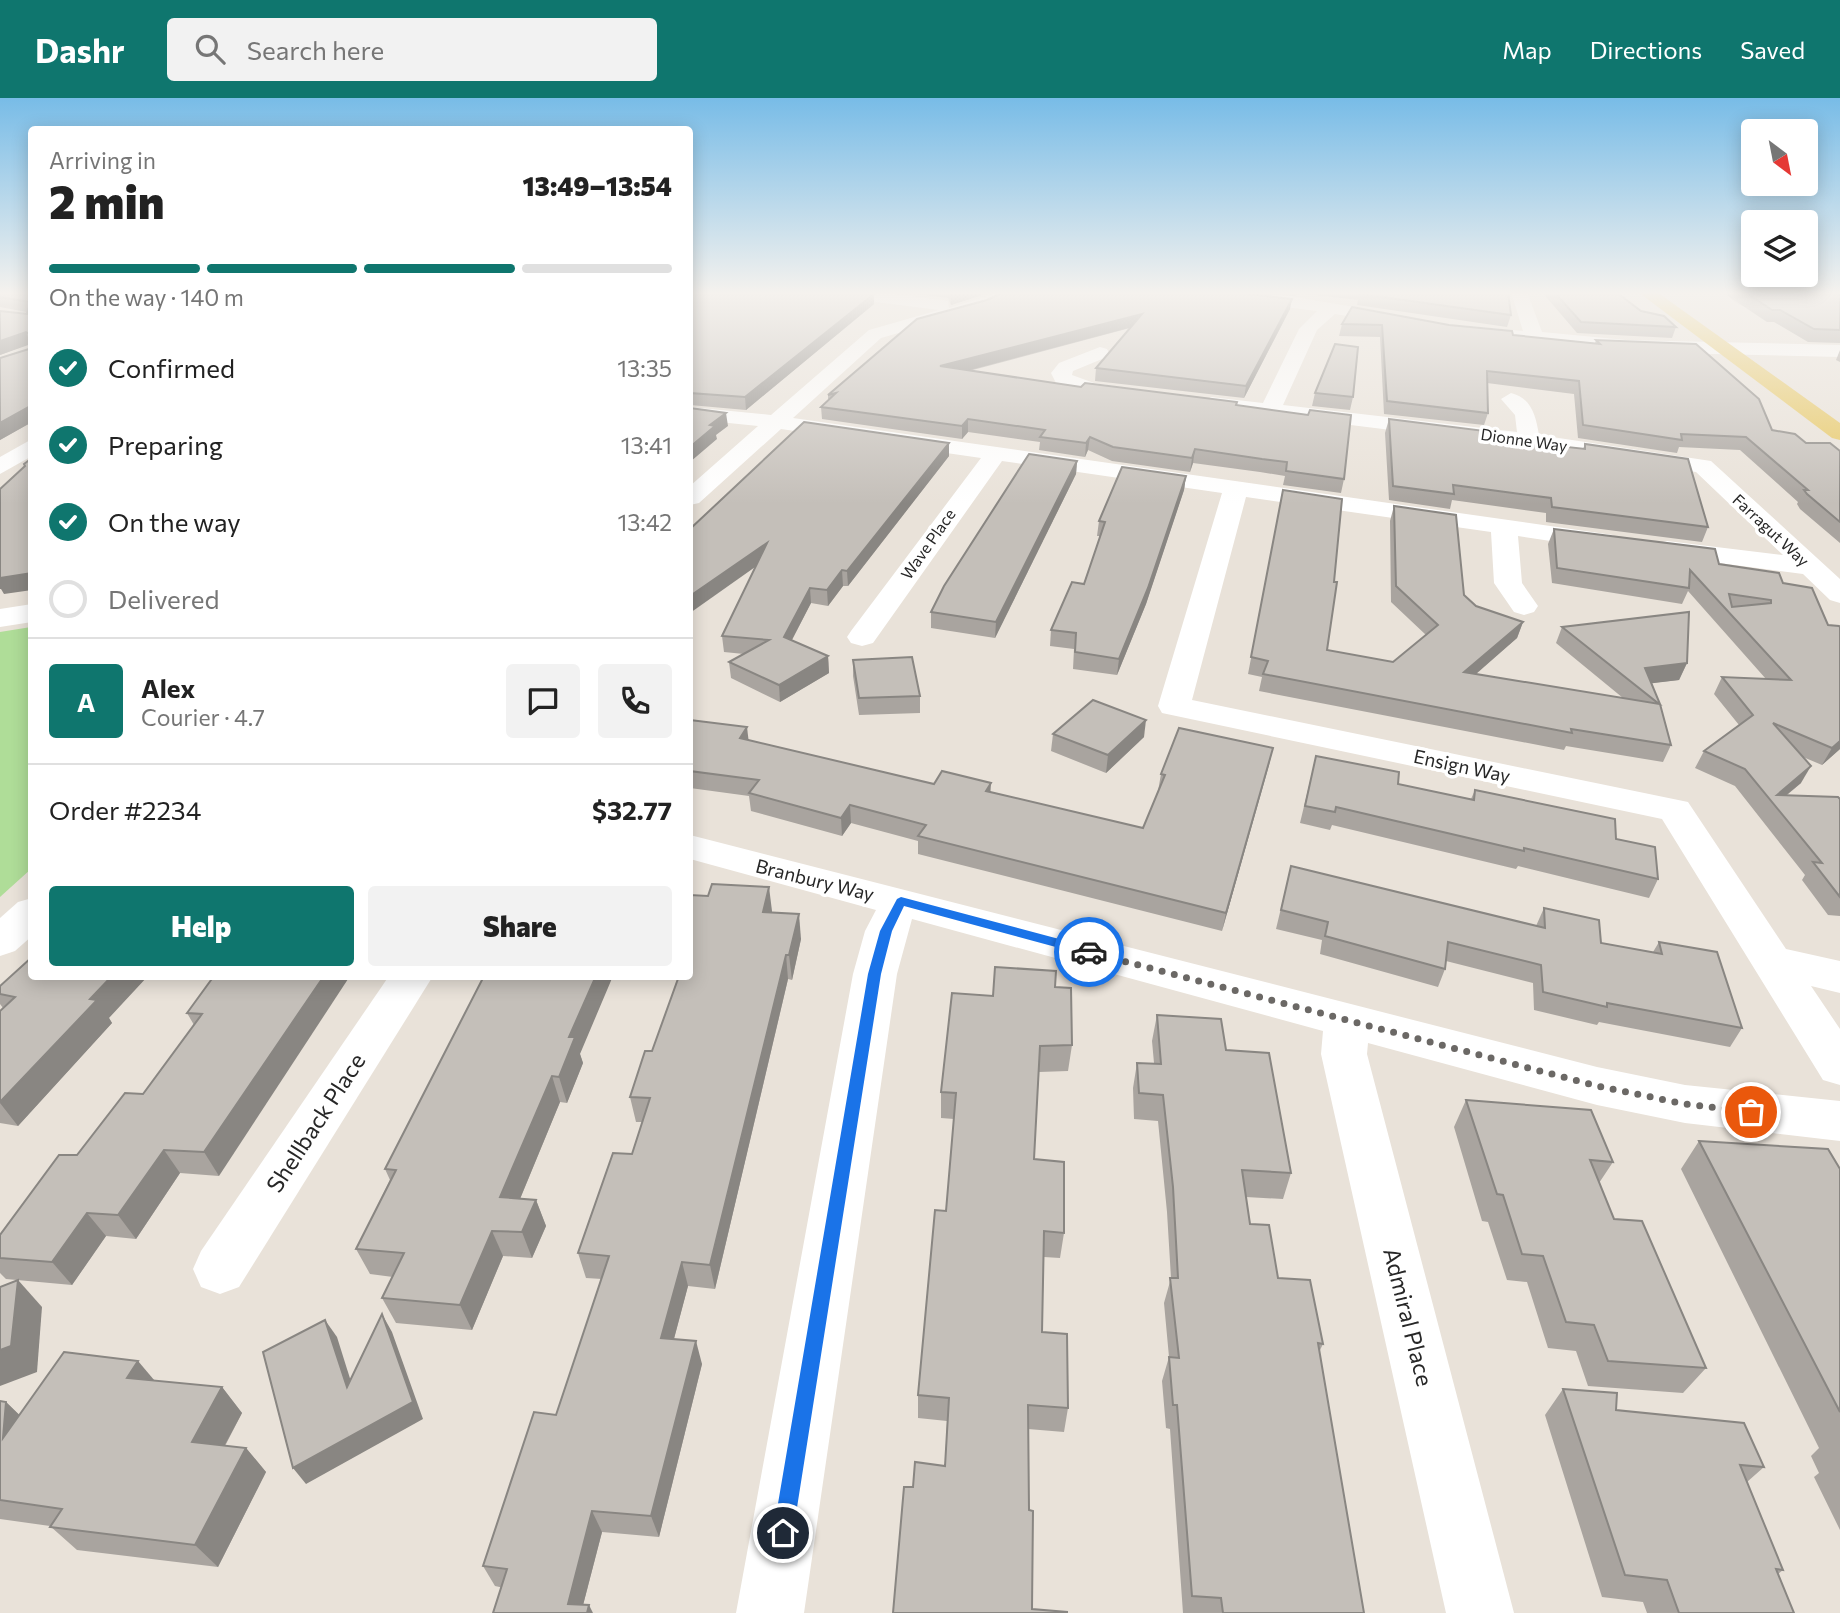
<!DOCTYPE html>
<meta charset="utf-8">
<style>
body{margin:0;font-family:Commissioner,sans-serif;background:#f2f2f2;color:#222;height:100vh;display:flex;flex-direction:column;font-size:26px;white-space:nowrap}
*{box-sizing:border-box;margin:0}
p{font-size:23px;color:#767676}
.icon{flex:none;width:38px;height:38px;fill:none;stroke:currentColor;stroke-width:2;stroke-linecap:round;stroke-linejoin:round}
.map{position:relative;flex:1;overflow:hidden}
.drawer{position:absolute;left:28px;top:28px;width:665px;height:854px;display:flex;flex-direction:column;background:#fff;border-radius:7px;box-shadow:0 4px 18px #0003}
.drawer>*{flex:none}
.needle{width:46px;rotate:148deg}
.tools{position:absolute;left:1741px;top:21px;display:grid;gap:14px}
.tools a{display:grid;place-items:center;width:77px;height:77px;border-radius:7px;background:#fff;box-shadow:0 4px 18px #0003;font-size:35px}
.pin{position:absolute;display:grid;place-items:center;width:60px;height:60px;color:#fff;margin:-30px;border:4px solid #fff;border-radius:50%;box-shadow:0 2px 7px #0007}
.courier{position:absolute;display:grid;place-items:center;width:70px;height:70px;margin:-35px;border:5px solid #1a73e8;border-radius:50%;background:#fff;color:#222;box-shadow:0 2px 9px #0007}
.headline em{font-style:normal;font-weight:800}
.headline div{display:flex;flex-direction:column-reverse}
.headline{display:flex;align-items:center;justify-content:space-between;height:119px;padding:0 21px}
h1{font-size:46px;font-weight:800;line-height:52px}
.bar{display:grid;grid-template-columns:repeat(4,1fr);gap:10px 7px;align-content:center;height:84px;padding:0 21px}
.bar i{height:9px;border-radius:5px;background:#e0e0e0}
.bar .active{background:#0f766e}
.bar p{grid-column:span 4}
.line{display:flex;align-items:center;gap:18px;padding:0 21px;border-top:2px solid #e0e0e0}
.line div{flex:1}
.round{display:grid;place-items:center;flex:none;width:74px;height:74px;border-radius:7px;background:#f2f2f2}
ol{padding:0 21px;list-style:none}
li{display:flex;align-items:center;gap:21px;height:77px}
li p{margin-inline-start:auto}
li .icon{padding:7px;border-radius:50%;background:#0f766e;color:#fff;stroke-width:4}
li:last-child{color:#767676}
li i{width:38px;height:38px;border:4px solid #e0e0e0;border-radius:50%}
.action{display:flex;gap:14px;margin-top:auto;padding:14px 21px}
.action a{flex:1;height:80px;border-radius:7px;background:#0f766e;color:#fff;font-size:28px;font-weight:800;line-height:80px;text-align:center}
.action a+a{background:#f2f2f2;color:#222}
header{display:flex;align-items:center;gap:42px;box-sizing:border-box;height:98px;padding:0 35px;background:#0f766e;color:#fff}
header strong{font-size:33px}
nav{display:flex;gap:38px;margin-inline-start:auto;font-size:24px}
.search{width:490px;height:63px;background:#f2f2f2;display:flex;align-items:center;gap:18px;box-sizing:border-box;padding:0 24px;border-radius:7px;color:#767676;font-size:26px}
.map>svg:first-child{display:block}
</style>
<header>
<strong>Dashr</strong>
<div class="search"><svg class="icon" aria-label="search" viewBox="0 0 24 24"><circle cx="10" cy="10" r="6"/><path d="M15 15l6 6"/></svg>Search here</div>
<nav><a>Map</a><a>Directions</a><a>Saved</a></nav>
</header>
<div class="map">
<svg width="1840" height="1515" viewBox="0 0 1840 1515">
<rect width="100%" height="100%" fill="#e9e2d9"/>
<path fill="#afdd98" d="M31,529V771L0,799V534Z"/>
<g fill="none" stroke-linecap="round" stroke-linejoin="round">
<g fill="#fff" fill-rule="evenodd">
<path d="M829,194H877L942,202L948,203L949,210L1000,194H1022L986,210L881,240L793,320L1613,437L1617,443L1613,449L1604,451L1518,438L1522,485L1538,508L1534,514L1524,517L1514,514L1494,485L1491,434L1246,399L1192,602L1688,704L1786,851L1840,863V895L1811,888L1840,931V987L1823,982L1662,721L1162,615L1158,608L1222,395L1002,363L873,545L862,548L851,545L847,539L851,533L981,360L781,331L699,405L690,407V388L758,328L690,321V309L771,317L869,232L939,212L837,199Z"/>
<path d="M1197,194L1290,198L1406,218L1409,222L1406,226L1400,227L1335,216L1317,232L1283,307L1517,334L1515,317L1501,301L1511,295C1532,300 1536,319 1539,337L1711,363L1840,481V505L1830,502L1803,476L1658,457L1654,451L1658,445L1667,443L1783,457L1696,374L1529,349L1204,309L1201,305L1211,299L1263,305L1299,231L1317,213L1205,199Z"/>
<path d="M1511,194H1527L1542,234L1626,242L1840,247V259L1626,254L1459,237L1450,232L1459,227L1523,233Z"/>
<path d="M1100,249L1107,251L1109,255L1107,259L1073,273L1072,277L1094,285L1141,292L1144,296L1141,300L1091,297L1056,285L1051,275L1059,265Z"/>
<path d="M32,341V358L0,376V359Z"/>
<path d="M32,506V524L0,529V511Z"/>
<path d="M690,737L1597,969L1685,987L1840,1003V1043L1685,1025L1597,1007L1368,945L1367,956L1514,1515H1446L1321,956L1323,933L912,821L897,876L804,1515H736L853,876L865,833L876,812L690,761Z"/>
<path d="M32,800V838L15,853L0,858V820L18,804Z"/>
<path d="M389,878H433L239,1189L220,1196L201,1189L193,1171L201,1153Z"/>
</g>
<path fill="#e7c760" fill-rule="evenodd" d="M1638,194H1657L1840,325V342L1832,340Z"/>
</g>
<g fill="#a9a49f">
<path d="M0,194H32V324L0,342V260L29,251V246L0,257L27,214L0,209V211Z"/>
<path d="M690,194L874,196V206L746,312L690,307Z"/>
<path d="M908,194H991L951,207L948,200L909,195Z"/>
<path d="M1004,194H1508L1511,217L1507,229L1357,207L1358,202L1297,195L1296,198L1243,195L1290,211L1244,300L1095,283L1096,270L1130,230L969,273L1081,289L1237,307L1344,381L1341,395L1283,387L1285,378L1260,374L1193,365L1190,374L1112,363L1088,352L1085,359L1039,352L1040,344L968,334L962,341L822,321L821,309L828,303V297L987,202Z"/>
<path d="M1542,194H1616L1641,213L1676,229L1672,240L1577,235Z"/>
<path d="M1722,194H1840V245L1808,244L1774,224H1767Z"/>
<path d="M1342,226L1449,227L1513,237L1595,245L1596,242L1772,332L1806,345L1840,353V445L1800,411L1797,406L1798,404L1740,352L1679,349L1677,355L1578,340L1574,296L1487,285L1488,315L1484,327L1384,316L1380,239L1339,238Z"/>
<path d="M1840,252V264L1836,262Z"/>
<path d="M1315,295L1353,299L1350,312L1312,308Z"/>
<path d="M1389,321L1484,340L1583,351L1585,346L1708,429L1702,444L1546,424V415L1452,402L1450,411L1389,402L1385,335Z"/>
<path d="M949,345V358L848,488H843L828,508L811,505L792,542L828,558L829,575L780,604L731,580L729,564L744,556L724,554L722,538L755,469L690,431Z"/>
<path d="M1077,363L1076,376L995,540L931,530V514Z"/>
<path d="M1186,378L1184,392L1146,506L1117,577L1073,571L1074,551L1050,548L1051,532L1084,486L1100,438H1097L1099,423Z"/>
<path d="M1283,392L1327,552L1393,564L1426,537L1391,504L1390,423L1394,408L1464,497L1476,508L1523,524L1517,540L1475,576L1623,600L1556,545L1562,529L1687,565L1679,582L1651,585L1671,647L1663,664L1566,648L1564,652L1259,593L1262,579L1248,576Z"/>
<path d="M1554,431L1719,466L1783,485L1828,527L1840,529V651L1822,667L1803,659L1801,685L1787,697L1840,701V818L1828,817L1802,782L1805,777L1735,688L1695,670L1704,653L1739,627L1714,596L1722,579L1766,581L1688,493L1682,506L1552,485L1548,446Z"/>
<path d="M853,562L920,598V615L859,617L853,578Z"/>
<path d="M690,622L749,642L934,686L991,694L1143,730L1158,693L1161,676L1273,650L1222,833L918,756V743L851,725L842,738L751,713L749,698L690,690Z"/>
<path d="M1053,636L1144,639L1106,675L1051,653Z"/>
<path d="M1312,675L1398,686L1471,701L1475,692L1616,741L1658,781L1649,800L1518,768L1516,771L1332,727L1330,732L1300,725Z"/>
<path d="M1291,768L1536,828L1544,810L1601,845L1653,854L1659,844L1742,930L1730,949L1599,924L1597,927L1534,912L1533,885L1446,863L1445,871L1438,889L1320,856L1322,842L1276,831Z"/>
<path d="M690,797L772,813V815L801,841L792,882L788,881L715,1191L688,1188L674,1241L702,1266L659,1439L602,1434L583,1507L495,1488L483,1468L556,1317L602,1181L586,1180L578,1155L632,1056L642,1024H636L630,999L690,878Z"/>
<path d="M214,878L219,1078L180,1075L136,1141L106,1138L72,1187L6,1181L0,1175V1137L77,1057L143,996L194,927L187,915Z"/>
<path d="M0,888L109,920L112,925L18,1028L0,1025V913L3,910L0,906Z"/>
<path d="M1055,889L1072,947L1068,973L1039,974L1034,1061L1064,1135L1060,1160L1044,1159L1042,1234L1068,1310L1064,1334L1028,1331L893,1515L913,1389L945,1368L947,1323L918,1320V1297L946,1113L954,1021L941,1020V994L993,898Z"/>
<path d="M1157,917L1226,952L1291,1075L1283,1101L1246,1099L1250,1126L1278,1180L1323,1246L1319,1254L1364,1515H1183L1170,1331L1166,1330L1162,1283L1169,1259L1164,1205L1171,1180L1167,1114L1158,1023L1134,1021L1133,990L1137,965H1154L1152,943Z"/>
<path d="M580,956L583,965L567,1005L560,1004L520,1101L536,1102L546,1128L532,1160L503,1158L472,1232L396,1225L382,1200L393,1179L370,1176L356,1151L390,1082L385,1071Z"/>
<path d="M1466,1002L1613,1064L1599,1085L1614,1121L1706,1270L1683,1295L1588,1288L1576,1253L1548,1250L1527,1184L1507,1182L1488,1124L1482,1123L1454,1029Z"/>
<path d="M1699,1043L1840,1071V1432L1814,1379L1819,1375L1811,1358L1819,1350L1681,1071Z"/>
<path d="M155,1283L222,1289L242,1315L225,1348L246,1350L266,1374L218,1469L77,1452L50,1428L0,1421V1303L6,1304L19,1317Z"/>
<path d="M1563,1291L1764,1369L1747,1384L1783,1472L1778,1476L1794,1515H1647L1643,1504L1602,1499L1545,1317Z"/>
</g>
<g fill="#898682">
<path d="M957,194H991L951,207V196Z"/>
<path d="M874,196V206L746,312L745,299Z"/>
<path d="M1292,201L1290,211L1244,300L1246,288Z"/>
<path d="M1142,216L1140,227L940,280V268Z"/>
<path d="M26,234L31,246L0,257V243Z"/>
<path d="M32,307V324L0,342V325Z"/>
<path d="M726,315L728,328L716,337L717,341L690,364V349L710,327Z"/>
<path d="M968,321V334L962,341V328Z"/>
<path d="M1090,339L1088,352L1085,359L1086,345Z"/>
<path d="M949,345V358L848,488L847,473Z"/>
<path d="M1195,351L1193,365L1190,374L1192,360Z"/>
<path d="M1077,363L1076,376L995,540L996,524Z"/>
<path d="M1186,378L1184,392L1146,506L1117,577L1119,561Z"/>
<path d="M767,445L768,460L690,515V498Z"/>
<path d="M842,472L843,488L828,508L827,492Z"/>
<path d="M32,475V492L4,496L1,491H0V478Z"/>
<path d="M810,490L811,505L785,555L784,539Z"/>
<path d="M1523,524L1517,540L1459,591L1464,574Z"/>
<path d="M828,558L829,575L780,604L779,587Z"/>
<path d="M1687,565L1679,582L1638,587L1645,570Z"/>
<path d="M1146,622L1144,639L1106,675L1108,657Z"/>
<path d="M747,629L749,646L740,640Z"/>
<path d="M1840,643V651L1822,667L1832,650Z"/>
<path d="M1273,650L1269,667L1222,833L1226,815Z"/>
<path d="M1811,668L1801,685L1774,707L1777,697Z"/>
<path d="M991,685L990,702L986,693Z"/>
<path d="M850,707L851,725L842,738L841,720Z"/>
<path d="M769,789L772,813L765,839L763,814Z"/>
<path d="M799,816L801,841L792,882L789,857Z"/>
<path d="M786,857L788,881L715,1191L710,1167Z"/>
<path d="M112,878H148L109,920L112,925L18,1028L0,1005L90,901Z"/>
<path d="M324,878H350L219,1078L204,1054Z"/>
<path d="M596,878H613L580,956L583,965L567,1005L559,979L569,939Z"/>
<path d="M552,978L560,1004L510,1125L500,1099Z"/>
<path d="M164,1052L180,1075L136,1141L118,1117Z"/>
<path d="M536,1102L546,1128L532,1160L522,1134Z"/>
<path d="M87,1115L106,1138L72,1187L52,1164Z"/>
<path d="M492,1133L503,1158L472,1232L460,1207Z"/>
<path d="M682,1164L688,1188L668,1263L661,1240Z"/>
<path d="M18,1182L42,1209L37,1274L0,1288V1252Z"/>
<path d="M382,1216L392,1234L423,1321L306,1386L293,1370L413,1304Z"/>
<path d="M325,1222L337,1239L358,1306L347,1289Z"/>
<path d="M696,1243L702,1266L659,1439L651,1418Z"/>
<path d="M138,1263L160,1289L127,1280Z"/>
<path d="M222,1289L242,1315L213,1369L192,1344Z"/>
<path d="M6,1304L32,1329L3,1340Z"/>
<path d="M246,1350L266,1374L218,1469L195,1447Z"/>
<path d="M592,1413L602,1434L581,1515L568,1506Z"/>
<path d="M589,1507L593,1515H587Z"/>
</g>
<g fill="#c4bfb9" stroke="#898682" stroke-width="2" fill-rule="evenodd">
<path d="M0,194H32V307L0,325V260L29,251V236L26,234L0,243V213L27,216L30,204L0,199Z"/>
<path d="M690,194H860L874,196L745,299L690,295Z"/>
<path d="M1004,194H1233L1292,201L1246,288L1096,270L1142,216L940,268L1081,289L1085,285L1237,304L1236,307L1308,317L1310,312L1351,317L1344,381L1286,373L1287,364L1262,361L1195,351L1192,360L1113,349L1090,339L1086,345L1040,339L1045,332L968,321L962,328L821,309L836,295L828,297L917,221L987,202Z"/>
<path d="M1361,194H1508L1511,217L1360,196Z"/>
<path d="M1554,194H1616L1641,213L1664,218L1676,229L1581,224Z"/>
<path d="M1745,194H1840V232L1814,231L1780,212H1772Z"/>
<path d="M1352,209L1449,227L1512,233L1513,237L1600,246L1596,242L1696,246L1759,301L1772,332L1795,336L1806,345H1830L1840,353V424L1807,396L1804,392H1808L1746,339L1681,336L1682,342L1583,327L1579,283L1487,273L1488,315L1387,303L1382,227L1342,226Z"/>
<path d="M1335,246L1358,249L1353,299L1315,295Z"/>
<path d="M690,310L726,315L710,327L715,328L690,349Z"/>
<path d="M1389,321L1485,333L1484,340L1585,351V346L1688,361L1708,429L1552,409L1551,400L1453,387L1454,396L1393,388Z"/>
<path d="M804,324L949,345L847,473L842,472L827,492L810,490L784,539L828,558L779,587L729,564L769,542L722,538L767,445L690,498V431Z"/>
<path d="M1029,356L1077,363L996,524L931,514L944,488Z"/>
<path d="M32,360V475L0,480V391L25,368L24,366Z"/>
<path d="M1122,369L1186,378L1148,490L1119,561L1075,554L1076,535L1051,532L1072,484L1084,486L1105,424L1099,423Z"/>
<path d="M1283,392L1342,401L1334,484H1337L1327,552L1393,564L1438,527L1396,488L1394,408L1456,417L1464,497L1476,508L1523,524L1464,574L1659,606L1562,529L1689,514L1687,565L1645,570L1660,606L1671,647L1571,631L1572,635L1263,576L1268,563L1251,559Z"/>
<path d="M1554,431L1715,451L1719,466L1779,475L1783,485L1812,490L1828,527L1839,528L1840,529V643L1832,650L1773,625L1811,668L1777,697L1838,699L1840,701V799L1813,764L1822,765L1745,671L1704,653L1753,617L1722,579L1791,582L1690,472L1689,490L1557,470ZM1729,496L1771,502V505L1732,509Z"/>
<path d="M912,559L920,598L859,600L853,562Z"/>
<path d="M1093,602L1146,622L1108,657L1053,636Z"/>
<path d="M690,622L747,629L740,640L934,686L942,673L991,685L986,693L1143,730L1165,677L1161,676L1179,630L1273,650L1226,815L918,738L926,727L850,707L841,720L749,695L759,682L690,673Z"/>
<path d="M1316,658L1399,674L1398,686L1474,702L1475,692L1615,721L1616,741L1655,749L1658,781L1524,750V753L1336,709L1335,714L1305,708Z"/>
<path d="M1291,768L1545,830L1544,810L1599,822L1601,845L1662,856L1659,844L1717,854L1742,930L1607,905V909L1543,894L1541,867L1448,844L1445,871L1325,838L1328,824L1281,812Z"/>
<path d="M712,786L769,789L763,814L799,816L789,857H786L710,1167L682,1164L661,1240L696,1243L651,1418L592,1413L568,1506L589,1507L587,1515H493L507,1471L483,1468L534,1314L556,1317L609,1158L578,1155L613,1055L632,1056L650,1000L630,999L645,953H652L679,878H690V850L691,847H690V797L708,798Z"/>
<path d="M32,859V878H112L90,901L97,902L0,1004V913L15,899L0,896V888Z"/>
<path d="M995,869L1056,873L1055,889L1071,890L1072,947L1040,948L1034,1061L1064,1064V1135L1044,1133L1042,1234L1067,1236L1068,1310L1028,1307L1029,1412L1033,1413L1032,1511L1067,1514V1515H893L904,1389H913L915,1364L945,1368L949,1300L918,1297L935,1112L946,1113L956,995L941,994L952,895L993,898Z"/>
<path d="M214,878H324L204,1054L164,1052L118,1117L87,1115L52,1164L0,1160V1137L59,1057H77L125,995L143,996L202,916L187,915Z"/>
<path d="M484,878H596L569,939H575L559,979L552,978L500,1099L536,1102L522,1134L492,1133L460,1207L382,1200L404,1155L356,1151L396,1072L385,1071Z"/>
<path d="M1157,917L1221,921L1226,952L1269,955L1291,1075L1242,1072L1250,1126L1269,1127L1278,1180L1310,1182L1323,1246L1318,1245L1364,1515H1223L1221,1500L1192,1498L1177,1307H1173L1169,1259L1179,1260L1170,1180H1178L1173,1089L1163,997L1139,995L1137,965L1161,966Z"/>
<path d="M1466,1002L1591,1012L1613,1064L1590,1062L1614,1121L1642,1123L1706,1270L1608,1263L1594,1227L1566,1224L1543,1158L1522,1156L1503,1097L1497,1096Z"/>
<path d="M1699,1043L1828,1051L1840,1071V1314Z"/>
<path d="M18,1182L11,1248L0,1252V1189Z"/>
<path d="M382,1216L413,1304L293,1370L263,1254L325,1222L347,1289Z"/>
<path d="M64,1254L138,1263L127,1280L222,1289L192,1344L246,1350L195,1447L50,1429L62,1411L0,1402V1303L6,1304L3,1340Z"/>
<path d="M1563,1291L1617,1295L1616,1312L1744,1325L1764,1369L1740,1367L1783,1472L1776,1471L1794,1515H1679L1667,1482L1625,1477Z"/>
</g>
<linearGradient id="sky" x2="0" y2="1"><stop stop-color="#78bce7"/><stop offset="0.48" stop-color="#f5f2ee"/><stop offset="1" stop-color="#f5f2ee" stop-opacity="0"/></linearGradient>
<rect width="1840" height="406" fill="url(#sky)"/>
<path fill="#1a73e8" d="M901,799L1089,849L1095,854L1089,858L904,808L892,833L881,876L793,1435L790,1442L783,1445L776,1442L773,1435L868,876L880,833L897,801Z"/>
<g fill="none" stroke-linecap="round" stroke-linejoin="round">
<path stroke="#6b6865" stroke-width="7" stroke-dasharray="0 12.6" d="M1089,854L1597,988L1685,1006L1751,1014"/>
</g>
<g text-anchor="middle" stroke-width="7" stroke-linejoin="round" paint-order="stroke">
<g font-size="16" fill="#272727" stroke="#fff">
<text transform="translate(1524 342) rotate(8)" y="6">Dionne Way</text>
<text transform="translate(1771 432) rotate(43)" y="6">Farragut Way</text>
<text transform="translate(928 446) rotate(-55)" y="6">Wave Place</text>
</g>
<g font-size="19" fill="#272727" stroke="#fff">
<text transform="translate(1462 668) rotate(12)" y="7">Ensign Way</text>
<text transform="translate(815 782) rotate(14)" y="7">Branbury Way</text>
</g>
<g font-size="23" fill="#272727" stroke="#fff">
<text transform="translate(316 1025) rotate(-57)" y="8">Shellback Place</text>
<text transform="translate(1408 1219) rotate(76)" y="8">Admiral Place</text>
</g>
</g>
</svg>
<div class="tools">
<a><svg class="needle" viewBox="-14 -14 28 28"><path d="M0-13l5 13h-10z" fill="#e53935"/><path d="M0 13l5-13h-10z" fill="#767676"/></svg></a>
<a><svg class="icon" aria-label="layers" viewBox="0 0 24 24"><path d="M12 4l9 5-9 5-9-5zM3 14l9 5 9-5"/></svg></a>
</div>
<div class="pin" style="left:1751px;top:1014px;background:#ea580c"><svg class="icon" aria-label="bag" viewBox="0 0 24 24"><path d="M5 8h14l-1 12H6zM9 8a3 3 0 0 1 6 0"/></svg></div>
<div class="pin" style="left:783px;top:1435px;background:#1f2937"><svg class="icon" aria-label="home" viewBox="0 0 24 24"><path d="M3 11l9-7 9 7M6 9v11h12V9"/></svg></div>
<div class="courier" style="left:1089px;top:854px"><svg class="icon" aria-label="car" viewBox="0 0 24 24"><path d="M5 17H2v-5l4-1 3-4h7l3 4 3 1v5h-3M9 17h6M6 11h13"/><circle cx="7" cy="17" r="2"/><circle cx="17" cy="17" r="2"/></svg></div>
<section class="drawer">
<div class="headline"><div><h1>2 min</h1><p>Arriving in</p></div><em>13:49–13:54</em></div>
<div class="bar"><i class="active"></i><i class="active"></i><i class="active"></i><i></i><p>On the way · 140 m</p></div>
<ol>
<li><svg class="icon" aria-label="check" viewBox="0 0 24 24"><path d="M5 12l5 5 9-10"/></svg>Confirmed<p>13:35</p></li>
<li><svg class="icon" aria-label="check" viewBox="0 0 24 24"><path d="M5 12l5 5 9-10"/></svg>Preparing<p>13:41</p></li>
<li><svg class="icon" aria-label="check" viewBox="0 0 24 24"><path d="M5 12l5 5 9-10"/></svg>On the way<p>13:42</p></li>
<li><i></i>Delivered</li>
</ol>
<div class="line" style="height:126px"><b class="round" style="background:#0f766e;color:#fff">A</b><div><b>Alex</b><p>Courier · 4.7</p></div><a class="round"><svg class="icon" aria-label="chat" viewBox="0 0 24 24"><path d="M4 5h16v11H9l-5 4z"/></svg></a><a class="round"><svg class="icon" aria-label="phone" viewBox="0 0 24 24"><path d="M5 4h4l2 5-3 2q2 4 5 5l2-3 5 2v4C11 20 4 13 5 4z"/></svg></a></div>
<div class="line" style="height:91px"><div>Order #2234</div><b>$32.77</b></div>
<div class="action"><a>Help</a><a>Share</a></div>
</section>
</div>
